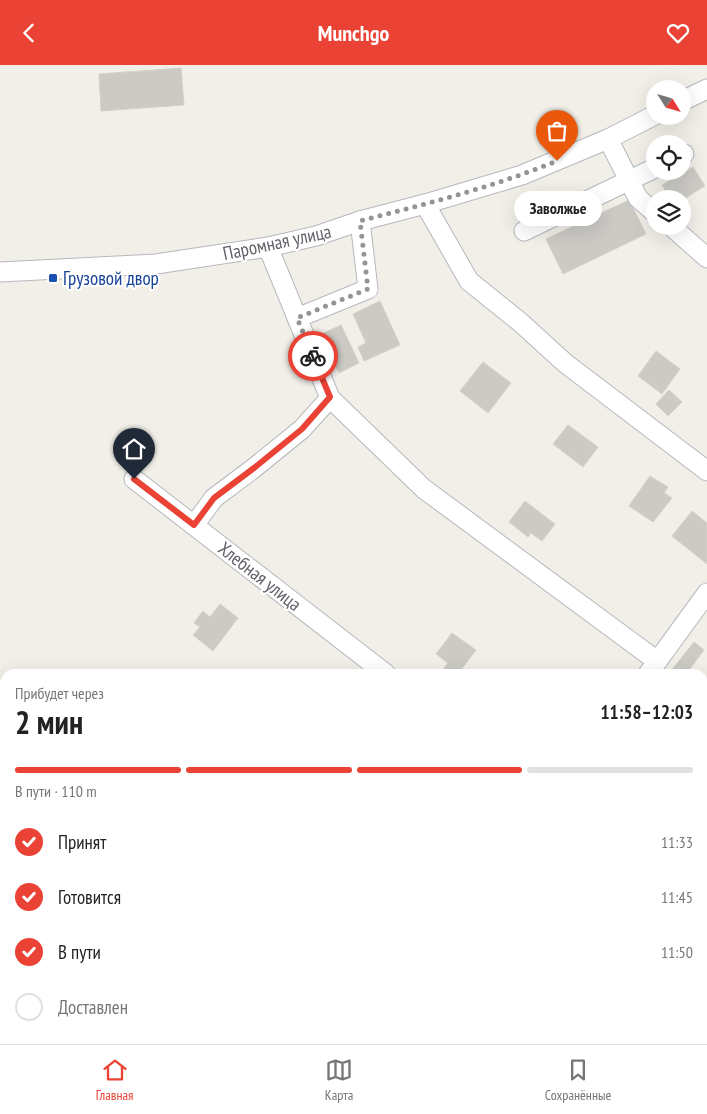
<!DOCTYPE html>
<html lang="ru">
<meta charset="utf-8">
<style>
body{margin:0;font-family:"PT Sans Narrow",sans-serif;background:#f2f2f2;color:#222;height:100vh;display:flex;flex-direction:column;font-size:19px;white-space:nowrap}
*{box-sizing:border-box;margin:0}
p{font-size:16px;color:#767676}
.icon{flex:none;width:28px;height:28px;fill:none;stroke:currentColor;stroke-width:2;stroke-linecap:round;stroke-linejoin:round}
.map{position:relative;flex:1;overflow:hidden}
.sheet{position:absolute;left:0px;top:604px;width:708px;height:376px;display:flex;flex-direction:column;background:#fff;border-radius:15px 15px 0 0;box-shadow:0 5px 20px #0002}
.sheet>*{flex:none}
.needle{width:32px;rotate:127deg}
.buttons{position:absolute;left:646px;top:15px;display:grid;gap:10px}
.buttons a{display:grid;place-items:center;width:45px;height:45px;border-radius:50%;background:#fff;box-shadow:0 5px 20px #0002;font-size:25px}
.pin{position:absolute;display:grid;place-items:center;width:42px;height:42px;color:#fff;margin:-51px -21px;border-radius:50% 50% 50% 0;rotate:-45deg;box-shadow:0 0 5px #0007}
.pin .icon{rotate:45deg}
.courier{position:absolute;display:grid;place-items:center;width:50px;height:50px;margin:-25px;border:4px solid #ea4335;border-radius:50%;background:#fff;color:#222;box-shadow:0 1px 6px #0007}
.bubble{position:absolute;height:35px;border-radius:18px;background:#fff;box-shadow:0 5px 20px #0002;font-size:16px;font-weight:800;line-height:35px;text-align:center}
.overview em{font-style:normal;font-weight:800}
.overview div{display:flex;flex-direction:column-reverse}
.overview{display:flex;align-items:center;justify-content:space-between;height:85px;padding:0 15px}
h1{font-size:32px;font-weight:800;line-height:38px}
.bar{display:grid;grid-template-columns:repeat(4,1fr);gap:8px 5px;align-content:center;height:60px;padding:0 15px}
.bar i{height:6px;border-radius:4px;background:#e0e0e0}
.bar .current{background:#ea4335}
.bar p{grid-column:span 4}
ol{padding:0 15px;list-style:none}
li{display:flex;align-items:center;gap:15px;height:55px}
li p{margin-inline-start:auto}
li .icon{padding:5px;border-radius:50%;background:#ea4335;color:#fff;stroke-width:4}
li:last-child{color:#767676}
li i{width:28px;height:28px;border:2px solid #e0e0e0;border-radius:50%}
header{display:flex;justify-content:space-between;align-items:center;height:65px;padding:0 15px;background:#ea4335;color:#fff;font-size:22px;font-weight:800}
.tab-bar{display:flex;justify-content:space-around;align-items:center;height:70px;border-top:1px solid #e0e0e0;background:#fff;font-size:14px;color:#767676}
.tab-bar a{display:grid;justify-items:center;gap:2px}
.tab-bar .current{color:#ea4335}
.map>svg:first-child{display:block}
</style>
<header><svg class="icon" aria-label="back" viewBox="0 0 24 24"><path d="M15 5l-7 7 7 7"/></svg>Munchgo<svg class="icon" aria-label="heart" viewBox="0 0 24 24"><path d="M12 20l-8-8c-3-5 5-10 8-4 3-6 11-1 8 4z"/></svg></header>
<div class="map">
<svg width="707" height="979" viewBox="0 0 707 979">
<rect width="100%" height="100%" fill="#f1efe8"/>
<g fill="#cccac5" stroke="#d6d1c6">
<path d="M181,3L184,40L101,46L99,9Z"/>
<path d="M693,102L705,121L682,135L670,134L662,120Z"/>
<path d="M629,135L646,169L563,209L546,174Z"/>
<path d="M380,236L400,280L364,296L358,282L366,278L353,249Z"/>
<path d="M341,260L359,298L339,308L320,270Z"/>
<path d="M656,286L680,304L662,329L638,311Z"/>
<path d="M483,297L511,318L488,348L460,326Z"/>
<path d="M669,325L682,337L668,351L656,339Z"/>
<path d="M568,360L598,382L583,402L553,379Z"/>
<path d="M650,411L668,422L664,428L672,433L653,457L629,441Z"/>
<path d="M525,436L555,459L542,476L531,468L528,472L509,457Z"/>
<path d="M692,446L707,458V499L672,471Z"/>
<path d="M220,539L238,553L213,586L193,570L200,562L194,558L203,546L210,552Z"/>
<path d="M452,568L476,585L458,609H451L444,603L448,598L436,589Z"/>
<path d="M694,577L704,585L686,609H675L671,606Z"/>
<path d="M702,729L707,732V755L702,751Z"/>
</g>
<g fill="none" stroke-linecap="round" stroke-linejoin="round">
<defs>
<g id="minor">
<path d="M682,36L707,24"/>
<path d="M608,74L638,133L655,148"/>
<path d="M682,89H684"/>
<path d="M425,139L469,216L520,257L565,298L707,406"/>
<path d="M671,161L707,193"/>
<path d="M524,166L655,103"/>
<path d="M268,182L330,333L424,424L657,596"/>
<path d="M0,207L156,199L268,182L316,171L360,156L425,139L522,110L608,74L655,50"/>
<path d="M297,253L368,224L360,156"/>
<path d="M134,414L386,609"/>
<path d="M194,460L214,433L254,403L302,364L330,333"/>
<path d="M648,609L707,528"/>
<path d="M0,707L5,711"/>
<path d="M702,817L707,812"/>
<path d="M702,857L707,861"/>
<path d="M354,975L359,979"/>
</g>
</defs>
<use href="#minor" stroke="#b5b8bc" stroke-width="21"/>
<use href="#minor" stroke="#fff" stroke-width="19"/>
</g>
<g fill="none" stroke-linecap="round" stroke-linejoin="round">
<path stroke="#929495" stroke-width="5" stroke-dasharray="0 9" d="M313,291L297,253L368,224L360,156C426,139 493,122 557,96"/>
<path stroke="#ea4335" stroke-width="6" d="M134,414L194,460L214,433L254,403L302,364L330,332L313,291"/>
</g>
<rect fill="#1a4fb4" stroke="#fff" stroke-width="2" x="48" y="208" width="10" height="10" rx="2.5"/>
<g text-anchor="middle" stroke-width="4.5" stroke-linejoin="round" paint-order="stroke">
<g font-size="19" fill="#5f6368" stroke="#fff">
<text transform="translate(277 177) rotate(-12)" y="7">Паромная улица</text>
<text transform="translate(260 511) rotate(38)" y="7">Хлебная улица</text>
</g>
<g font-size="19" fill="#164399" stroke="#fff" text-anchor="start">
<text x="63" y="220">Грузовой двор</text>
</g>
</g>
</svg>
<div class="buttons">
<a><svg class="needle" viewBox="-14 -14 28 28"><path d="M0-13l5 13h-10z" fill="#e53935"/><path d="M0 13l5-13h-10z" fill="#767676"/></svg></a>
<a><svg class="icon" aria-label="locate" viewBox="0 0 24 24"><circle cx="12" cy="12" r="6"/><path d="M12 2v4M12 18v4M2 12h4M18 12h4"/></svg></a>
<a><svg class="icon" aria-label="layers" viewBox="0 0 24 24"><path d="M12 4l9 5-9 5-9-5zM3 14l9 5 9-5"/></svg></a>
</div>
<div class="pin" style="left:557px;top:96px;background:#ea580c"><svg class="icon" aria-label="bag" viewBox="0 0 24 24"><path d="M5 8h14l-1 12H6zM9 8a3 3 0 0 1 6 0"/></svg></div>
<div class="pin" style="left:134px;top:414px;background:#1f2937"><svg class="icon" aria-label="home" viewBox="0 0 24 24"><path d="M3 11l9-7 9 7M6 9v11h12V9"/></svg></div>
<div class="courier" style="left:313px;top:291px"><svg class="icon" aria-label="bike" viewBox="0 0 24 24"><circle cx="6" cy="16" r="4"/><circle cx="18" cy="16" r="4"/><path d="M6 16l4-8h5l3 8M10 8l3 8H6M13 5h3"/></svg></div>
<div class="bubble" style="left:514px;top:126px;width:88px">Заволжье</div>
<section class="sheet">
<div class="overview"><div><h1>2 мин</h1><p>Прибудет через</p></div><em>11:58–12:03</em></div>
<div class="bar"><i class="current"></i><i class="current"></i><i class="current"></i><i></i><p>В пути · 110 m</p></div>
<ol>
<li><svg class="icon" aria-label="check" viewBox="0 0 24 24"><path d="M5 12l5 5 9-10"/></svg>Принят<p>11:33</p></li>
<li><svg class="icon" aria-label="check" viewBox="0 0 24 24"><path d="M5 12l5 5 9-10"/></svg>Готовится<p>11:45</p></li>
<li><svg class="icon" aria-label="check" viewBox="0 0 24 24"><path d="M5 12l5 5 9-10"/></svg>В пути<p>11:50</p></li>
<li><i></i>Доставлен</li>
</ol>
</section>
</div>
<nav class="tab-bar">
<a class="current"><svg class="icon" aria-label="home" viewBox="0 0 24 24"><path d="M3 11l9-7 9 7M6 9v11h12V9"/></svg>Главная</a>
<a><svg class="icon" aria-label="map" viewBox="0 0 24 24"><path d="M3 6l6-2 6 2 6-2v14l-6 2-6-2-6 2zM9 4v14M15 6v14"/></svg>Карта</a>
<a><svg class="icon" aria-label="saved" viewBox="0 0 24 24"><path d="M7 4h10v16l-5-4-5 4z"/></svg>Сохранённые</a>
</nav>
